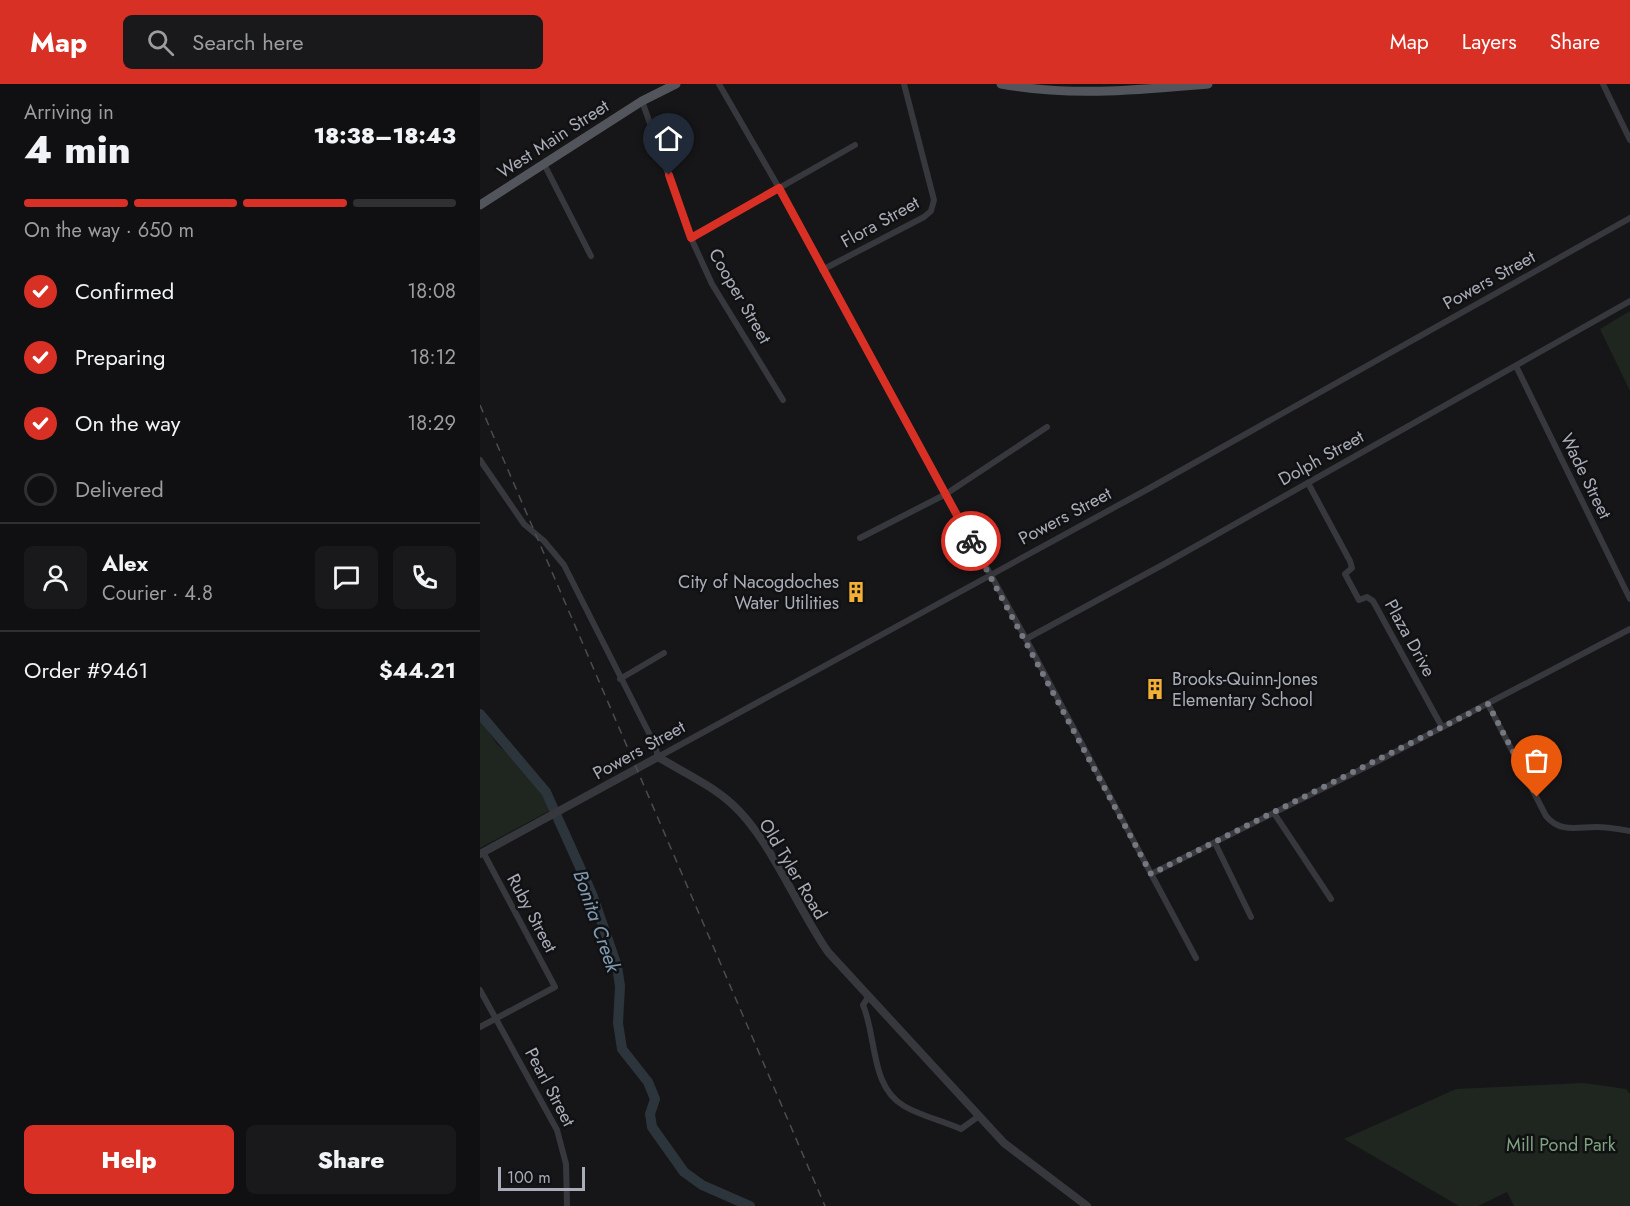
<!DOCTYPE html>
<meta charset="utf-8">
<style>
body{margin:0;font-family:Jost,sans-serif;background:#19191b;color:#f1f3f6;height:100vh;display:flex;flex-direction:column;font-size:22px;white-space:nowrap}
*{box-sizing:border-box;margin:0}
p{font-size:20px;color:#9c9d9f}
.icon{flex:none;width:33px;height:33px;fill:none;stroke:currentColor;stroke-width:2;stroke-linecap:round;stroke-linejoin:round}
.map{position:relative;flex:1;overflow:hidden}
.panel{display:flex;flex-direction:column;background:#101012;width:480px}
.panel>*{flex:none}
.scale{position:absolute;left:18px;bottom:15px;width:87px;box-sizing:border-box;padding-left:6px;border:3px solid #a8adb8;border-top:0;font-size:16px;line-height:21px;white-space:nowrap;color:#a8adb8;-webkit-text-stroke:4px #111113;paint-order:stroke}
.pin{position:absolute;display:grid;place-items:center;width:51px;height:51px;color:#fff;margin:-62px -26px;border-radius:50% 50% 50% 0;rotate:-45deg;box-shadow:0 0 6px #0007}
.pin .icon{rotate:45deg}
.courier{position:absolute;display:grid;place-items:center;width:60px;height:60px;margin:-30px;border:4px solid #d93025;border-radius:50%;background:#fff;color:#222;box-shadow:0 2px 8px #0007}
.head em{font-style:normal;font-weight:800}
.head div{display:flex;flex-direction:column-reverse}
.head{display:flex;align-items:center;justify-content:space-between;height:102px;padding:0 24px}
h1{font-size:39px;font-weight:800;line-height:45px}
.bar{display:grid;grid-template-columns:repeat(4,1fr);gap:9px 6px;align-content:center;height:72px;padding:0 24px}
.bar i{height:8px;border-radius:4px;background:#303032}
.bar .active{background:#d93025}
.bar p{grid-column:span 4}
.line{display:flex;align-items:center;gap:15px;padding:0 24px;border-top:2px solid #303032}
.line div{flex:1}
.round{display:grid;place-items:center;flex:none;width:63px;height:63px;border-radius:9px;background:#19191b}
ol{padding:0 24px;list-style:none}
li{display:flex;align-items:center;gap:18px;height:66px}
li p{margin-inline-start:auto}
li .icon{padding:6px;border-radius:50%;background:#d93025;color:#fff;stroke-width:4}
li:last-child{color:#9c9d9f}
li i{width:33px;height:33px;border:3px solid #303032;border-radius:50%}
.action{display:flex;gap:12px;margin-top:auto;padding:12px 24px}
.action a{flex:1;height:69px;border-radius:9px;background:#d93025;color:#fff;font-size:24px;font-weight:800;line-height:69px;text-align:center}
.action a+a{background:#19191b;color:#f1f3f6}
header{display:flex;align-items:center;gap:36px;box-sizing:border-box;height:84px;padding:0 30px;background:#d93025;color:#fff}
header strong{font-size:28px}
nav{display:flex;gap:33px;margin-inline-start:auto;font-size:21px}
.search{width:420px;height:54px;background:#19191b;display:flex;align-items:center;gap:15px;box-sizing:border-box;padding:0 21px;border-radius:9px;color:#9c9d9f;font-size:22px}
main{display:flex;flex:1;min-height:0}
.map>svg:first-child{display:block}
</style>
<header>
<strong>Map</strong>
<div class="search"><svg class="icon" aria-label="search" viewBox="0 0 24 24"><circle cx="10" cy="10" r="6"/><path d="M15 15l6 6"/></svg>Search here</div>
<nav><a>Map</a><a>Layers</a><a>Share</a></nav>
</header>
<main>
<section class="panel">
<div class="head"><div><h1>4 min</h1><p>Arriving in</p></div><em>18:38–18:43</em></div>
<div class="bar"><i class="active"></i><i class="active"></i><i class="active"></i><i></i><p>On the way · 650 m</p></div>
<ol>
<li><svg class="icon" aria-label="check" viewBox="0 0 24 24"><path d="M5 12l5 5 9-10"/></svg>Confirmed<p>18:08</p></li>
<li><svg class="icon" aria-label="check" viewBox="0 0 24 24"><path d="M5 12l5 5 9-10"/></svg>Preparing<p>18:12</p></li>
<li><svg class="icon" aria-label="check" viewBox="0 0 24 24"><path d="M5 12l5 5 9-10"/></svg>On the way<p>18:29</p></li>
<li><i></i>Delivered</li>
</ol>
<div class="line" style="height:108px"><a class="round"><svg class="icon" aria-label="person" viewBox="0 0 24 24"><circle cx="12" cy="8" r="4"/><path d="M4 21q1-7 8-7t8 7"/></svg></a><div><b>Alex</b><p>Courier · 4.8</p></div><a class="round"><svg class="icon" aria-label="chat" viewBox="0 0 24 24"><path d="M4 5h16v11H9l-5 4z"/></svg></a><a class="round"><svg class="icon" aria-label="phone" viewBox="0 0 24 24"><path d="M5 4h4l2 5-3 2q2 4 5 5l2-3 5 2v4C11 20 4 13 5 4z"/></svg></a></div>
<div class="line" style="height:78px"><div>Order #9461</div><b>$44.21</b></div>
<div class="action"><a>Help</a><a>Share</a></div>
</section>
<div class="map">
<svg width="1150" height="1122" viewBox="0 0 1150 1122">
<rect width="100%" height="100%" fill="#161618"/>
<g fill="#1e261f">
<path d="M1150,227V307L1120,245Z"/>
<path d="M0,635L17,660L50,691L71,726L0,764Z"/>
<path d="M1104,999L1146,1005L1150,1010V1122H1034L1027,1108L998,1122H979L864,1055L976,1005Z"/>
</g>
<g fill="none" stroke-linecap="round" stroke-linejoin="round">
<path stroke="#2c353c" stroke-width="10" d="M0,630L66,708L112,810L137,882L140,902L138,939L142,965L168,998L175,1015L170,1030L172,1043L204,1088L222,1101L270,1122"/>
<g stroke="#37383d" stroke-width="6">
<path d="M239,0L299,104L546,555L716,874"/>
<path d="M1123,0L1150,56"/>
<path d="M162,17L211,154L232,200L303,316"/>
<path d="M64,80L111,172"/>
<path d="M211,154L375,61"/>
<path d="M342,186L444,133L451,127L454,116L424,0"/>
<path d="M1036,282L1150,515"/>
<path d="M0,376L44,440L64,457L84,481L175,661L178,673L668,405L1150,134"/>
<path d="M828,399L870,477L872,484L865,490L879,516L887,513L893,517L962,643"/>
<path d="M380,454L466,410L567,343"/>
<path d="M546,555L686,479L1150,217"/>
<path d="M140,595L184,569"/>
<path d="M1008,620L1066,732C1080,749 1097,743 1116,743C1127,743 1139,745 1150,747"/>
<path d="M794,729L851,815"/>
<path d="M735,759L771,833"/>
<path d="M671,790L898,677L1150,545"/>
<path d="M0,906L77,1046L86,1080L87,1122"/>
<path d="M389,912L383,921C397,954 390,1002 424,1022C441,1032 463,1037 481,1045L499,1032"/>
<path d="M0,943L75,903L3,768"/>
</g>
<path stroke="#37383d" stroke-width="8" d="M0,770L178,673C203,688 231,701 252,720C290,754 317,824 348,868L524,1059L607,1122"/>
<g stroke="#53555c" stroke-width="9">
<path d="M521,0C590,13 658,6 728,0"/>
<path d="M0,121L162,17L196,0"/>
</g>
<path stroke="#4a4c52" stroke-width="1.5" stroke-dasharray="8 6" stroke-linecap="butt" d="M0,321L345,1122"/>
</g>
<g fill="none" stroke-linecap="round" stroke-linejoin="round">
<path stroke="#757880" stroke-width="6" stroke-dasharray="0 10.8" d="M491,457L671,790L1008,620L1057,713"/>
<path stroke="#d93025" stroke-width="8" d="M189,91L211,154L299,104L491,457"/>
</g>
<defs>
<symbol id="building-bare" viewBox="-9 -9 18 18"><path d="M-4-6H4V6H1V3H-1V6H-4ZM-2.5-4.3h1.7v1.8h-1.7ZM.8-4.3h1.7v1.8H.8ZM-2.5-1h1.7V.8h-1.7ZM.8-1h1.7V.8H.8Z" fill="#f2b134" stroke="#111113" stroke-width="2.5" paint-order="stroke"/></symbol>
</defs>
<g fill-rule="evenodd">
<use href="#building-bare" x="361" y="493" width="30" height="30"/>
<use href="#building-bare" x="660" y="590" width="30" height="30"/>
</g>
<g text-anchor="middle" stroke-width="5" stroke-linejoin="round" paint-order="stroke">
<g font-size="18" fill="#a8adb8" stroke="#111113">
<text transform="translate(73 55) rotate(-33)" y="6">West Main Street</text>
<text transform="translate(400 138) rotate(-29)" y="6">Flora Street</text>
<text transform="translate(1009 196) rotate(-29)" y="6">Powers Street</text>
<text transform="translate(260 212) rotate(60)" y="6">Cooper Street</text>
<text transform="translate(841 374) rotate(-29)" y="6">Dolph Street</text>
<text transform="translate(1106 392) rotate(64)" y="6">Wade Street</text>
<text transform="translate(585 432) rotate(-28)" y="6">Powers Street</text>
<text transform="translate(930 554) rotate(61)" y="6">Plaza Drive</text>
<text transform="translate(159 666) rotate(-29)" y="6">Powers Street</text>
<text transform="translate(313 785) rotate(59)" y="6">Old Tyler Road</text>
<text transform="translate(52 829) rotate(62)" y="6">Ruby Street</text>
<text transform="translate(70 1003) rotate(62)" y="6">Pearl Street</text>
</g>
<g font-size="18" fill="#a8adb8" stroke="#111113" text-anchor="end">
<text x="359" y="504">City of Nacogdoches<tspan x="359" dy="21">Water Utilities</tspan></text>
<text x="692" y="601" text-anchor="start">Brooks-Quinn-Jones<tspan x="692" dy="21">Elementary School</tspan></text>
</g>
<g font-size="18" fill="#7fa381" stroke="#111113">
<text x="1081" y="1067">Mill Pond Park</text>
</g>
<g font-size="20" font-style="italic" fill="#7f9bb3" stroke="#111113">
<text transform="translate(117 837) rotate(71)" y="7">Bonita Creek</text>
</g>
</g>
</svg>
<div class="scale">100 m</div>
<div class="pin" style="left:1057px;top:713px;background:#ea580c"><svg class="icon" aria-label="bag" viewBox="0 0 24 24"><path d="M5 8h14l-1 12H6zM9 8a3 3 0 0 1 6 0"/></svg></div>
<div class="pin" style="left:189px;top:91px;background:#1f2937"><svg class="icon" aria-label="home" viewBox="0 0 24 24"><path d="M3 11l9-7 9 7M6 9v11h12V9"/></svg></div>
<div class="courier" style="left:491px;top:457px"><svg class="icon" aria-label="bike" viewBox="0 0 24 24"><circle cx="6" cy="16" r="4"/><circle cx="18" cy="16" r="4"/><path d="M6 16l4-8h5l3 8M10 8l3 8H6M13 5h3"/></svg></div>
</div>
</main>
